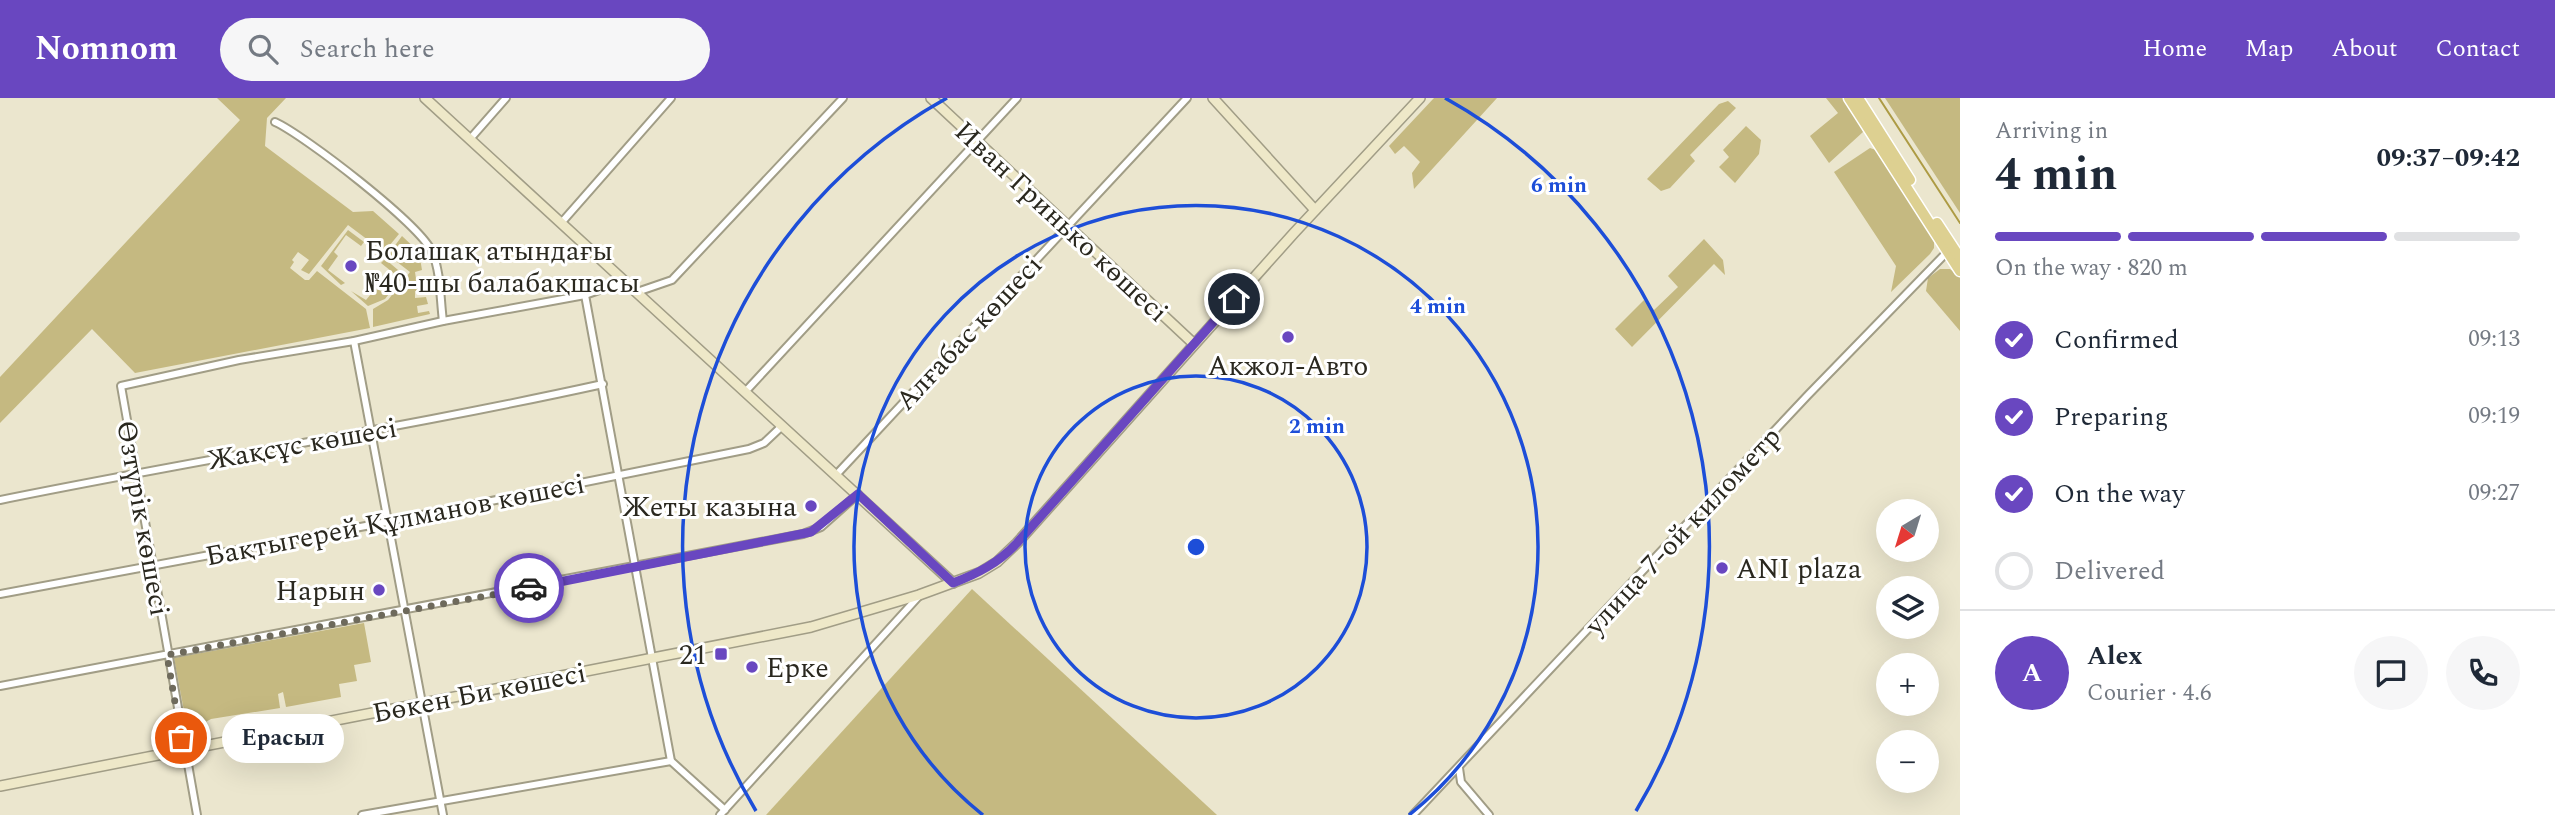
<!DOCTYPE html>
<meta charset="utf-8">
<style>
body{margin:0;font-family:Spectral,serif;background:#f6f6f7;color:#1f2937;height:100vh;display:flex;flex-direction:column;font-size:26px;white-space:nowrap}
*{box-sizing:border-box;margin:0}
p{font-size:23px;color:#747a83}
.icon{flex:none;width:38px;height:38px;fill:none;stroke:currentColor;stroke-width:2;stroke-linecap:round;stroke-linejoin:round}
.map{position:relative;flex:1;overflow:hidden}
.side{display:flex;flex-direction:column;background:#fff;width:595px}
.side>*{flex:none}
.needle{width:46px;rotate:218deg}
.controls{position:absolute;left:1876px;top:401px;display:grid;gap:14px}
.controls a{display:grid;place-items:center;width:63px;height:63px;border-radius:50%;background:#fff;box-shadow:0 7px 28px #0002;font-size:35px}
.pin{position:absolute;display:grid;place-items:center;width:60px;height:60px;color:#fff;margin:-30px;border:4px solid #fff;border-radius:50%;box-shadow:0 2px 7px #0007}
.courier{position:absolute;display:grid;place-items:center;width:70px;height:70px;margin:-35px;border:5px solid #6947c0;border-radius:50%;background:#fff;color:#222;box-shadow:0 2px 9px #0007}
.bubble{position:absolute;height:49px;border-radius:24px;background:#fff;box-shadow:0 7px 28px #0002;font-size:23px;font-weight:700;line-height:49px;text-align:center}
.overview em{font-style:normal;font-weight:700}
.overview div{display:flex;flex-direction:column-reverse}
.overview{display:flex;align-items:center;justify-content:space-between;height:119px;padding:0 35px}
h1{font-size:46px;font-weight:700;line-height:52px}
.bar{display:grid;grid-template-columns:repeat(4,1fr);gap:10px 7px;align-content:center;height:84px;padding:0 35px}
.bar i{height:9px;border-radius:5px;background:#e0e1e3}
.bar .on{background:#6947c0}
.bar p{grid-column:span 4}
.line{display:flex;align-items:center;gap:18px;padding:0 35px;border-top:2px solid #e0e1e3}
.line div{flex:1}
.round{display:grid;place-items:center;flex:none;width:74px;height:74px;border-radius:37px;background:#f6f6f7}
ol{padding:0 35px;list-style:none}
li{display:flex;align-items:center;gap:21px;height:77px}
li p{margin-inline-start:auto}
li .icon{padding:7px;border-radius:50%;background:#6947c0;color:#fff;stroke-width:4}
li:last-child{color:#747a83}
li i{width:38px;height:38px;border:4px solid #e0e1e3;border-radius:50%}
header{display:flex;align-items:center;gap:42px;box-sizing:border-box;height:98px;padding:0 35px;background:#6947c0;color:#fff}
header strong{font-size:33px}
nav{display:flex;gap:38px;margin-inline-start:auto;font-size:24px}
.search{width:490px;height:63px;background:#f6f6f7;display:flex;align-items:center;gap:18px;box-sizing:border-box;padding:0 24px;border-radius:38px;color:#747a83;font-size:26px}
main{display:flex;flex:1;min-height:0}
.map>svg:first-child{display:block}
</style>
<header>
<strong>Nomnom</strong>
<div class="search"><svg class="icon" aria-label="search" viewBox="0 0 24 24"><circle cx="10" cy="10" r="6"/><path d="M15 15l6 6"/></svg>Search here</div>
<nav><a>Home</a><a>Map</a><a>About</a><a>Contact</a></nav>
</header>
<main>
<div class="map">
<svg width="1960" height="717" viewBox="0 0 1960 717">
<rect width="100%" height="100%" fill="#ebe6ce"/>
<g fill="#c5b981">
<path d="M217,0H286L267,20L265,48L353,114L373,113L399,136L384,154L348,127L309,176L301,172L309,162L298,154L292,162L294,164L290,170L305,182H309L317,173L366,211L370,230L135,275L92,231L0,325V279L240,22Z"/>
<path d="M1434,0H1497L1414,91L1412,75L1420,64L1404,48L1395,56L1389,48Z"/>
<path d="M1826,0H1844L1861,26L1863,34L1829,65L1810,38L1838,15Z"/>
<path d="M1885,0H1960V115Z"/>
<path d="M1728,3L1736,10L1690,57L1695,63L1670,90L1661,93L1647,81L1719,6Z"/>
<path d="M1746,28L1761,42L1759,56L1735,85L1719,69L1729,59L1723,52Z"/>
<path d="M1870,50L1879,53L1934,138V150L1930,156L1891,194L1896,168L1834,74Z"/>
<path d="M348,132L364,144L361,148L346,137L334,154L338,158L328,172L345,185L341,187L321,168Z"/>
<path d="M402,138L419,154L422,172L415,174L416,181H423L425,191L415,193V200L426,199L428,206L417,208L418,215L429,213L430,216L373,229V211L388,202L410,174L388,157Z"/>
<path d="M1704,141L1723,162L1725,177L1714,166L1632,249L1615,231L1644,202L1654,212L1678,189L1668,178Z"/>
<path d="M385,161L404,177L385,201L368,208L351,193L366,202L376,190L382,194L396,177L381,165Z"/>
<path d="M1940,171H1950L1960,179V233L1926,193L1928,180Z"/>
<path d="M972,491L1217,717H766Z"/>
<path d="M364,525L371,564L354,567L357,583L339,586L341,599L286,609L283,594L278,596L280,610L211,621L188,634L174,560Z"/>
</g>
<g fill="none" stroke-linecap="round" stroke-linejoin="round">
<path stroke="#ad9b44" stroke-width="2" d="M1879,0L1960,125"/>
<defs>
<g id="street">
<path d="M275,24C304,37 421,127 432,154C441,174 440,201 443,223"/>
<path d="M470,41L506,0"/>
<path d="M562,124L671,0"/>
<path d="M637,194L672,182L843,0"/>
<path d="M585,197L671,663L725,712"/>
<path d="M354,243L443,717"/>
<path d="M745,294L1017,0"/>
<path d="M836,377L1187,0"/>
<path d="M0,402C201,361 403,330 603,286"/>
<path d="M0,496L387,424L749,351L764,345L782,328"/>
<path d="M0,588L803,436L821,429L858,396"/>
<path d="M1459,670L1461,684L1489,717"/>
<path d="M197,717L121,288L239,262L354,243L443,223L585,197L625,183"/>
<path d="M362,717L671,663"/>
<path d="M720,717L919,498"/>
<path d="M1413,717L1808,297L1949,152"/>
</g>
<g id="secondary">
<path d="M425,0L953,485"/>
<path d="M931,0L1194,246"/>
<path d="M1213,0L1315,112"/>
<path d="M0,688L811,529L919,497L979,475L997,464L1017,445L1294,135L1420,0"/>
</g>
<g id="primary">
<path d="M1849,0L1960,173"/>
<path d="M1858,0L1910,82"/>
<path d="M1937,125L1960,160"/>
</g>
</defs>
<use href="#street" stroke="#a19d86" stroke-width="10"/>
<use href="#secondary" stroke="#a19d86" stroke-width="12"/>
<use href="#primary" stroke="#fff" stroke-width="13"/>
<use href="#street" stroke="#fff" stroke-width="6"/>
<use href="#secondary" stroke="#eee8c8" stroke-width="9"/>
<use href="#primary" stroke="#ddd091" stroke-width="10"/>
</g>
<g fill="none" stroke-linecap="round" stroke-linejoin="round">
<path stroke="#6e6a5c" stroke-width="7" stroke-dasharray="0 12.6" d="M181,640L167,557L529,490"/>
<path stroke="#6947c0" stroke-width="9" d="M529,490L811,434L858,396L953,485C979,475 998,465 1017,445L1234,201"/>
</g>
<g fill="none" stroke="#1d4ed8" stroke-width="3.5">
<circle cx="1196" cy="449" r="171"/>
<path d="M983 717A342 342 0 1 1 1409 717"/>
<path d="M756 713A513 513 0 0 1 947 0M1445 0A513 513 0 0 1 1636 713"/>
</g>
<g fill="#6947c0" stroke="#fff" stroke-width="2.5">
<circle cx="351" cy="168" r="7"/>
<circle cx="1288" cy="239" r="7"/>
<circle cx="811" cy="408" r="7"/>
<circle cx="1722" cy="470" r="7"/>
<circle cx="379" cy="492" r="7"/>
<rect x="714" y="549" width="14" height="14" rx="3.5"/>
<circle cx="752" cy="569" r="7"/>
</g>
<g text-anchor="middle" stroke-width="6" stroke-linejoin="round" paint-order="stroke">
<g font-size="28" fill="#2a281f" stroke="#fff">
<text transform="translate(1062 123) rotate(43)" y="10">Иван Гринько көшесі</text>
<text transform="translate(968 234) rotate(-47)" y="10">Алғабас көшесі</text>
<text transform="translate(302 345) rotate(-10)" y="10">Жақсұс көшесі</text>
<text transform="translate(144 420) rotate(80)" y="10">Өзтүрік көшесі</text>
<text transform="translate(395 421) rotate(-11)" y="10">Бақтыгерей Құлманов көшесі</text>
<text transform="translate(1682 432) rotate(-47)" y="10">улица 7-ой километр</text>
<text transform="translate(479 594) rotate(-11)" y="10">Бөкен Би көшесі</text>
</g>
<g font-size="28" fill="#2a281f" stroke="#fff" text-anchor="start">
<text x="365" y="162">Болашақ атындағы<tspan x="365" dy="32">№40-шы балабақшасы</tspan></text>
<text x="1288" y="277" text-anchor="middle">Акжол-Авто</text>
<text x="797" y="418" text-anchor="end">Жеты казына</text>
<text x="1736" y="480">ANI plaza</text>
<text x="365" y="502" text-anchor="end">Нарын</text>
<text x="707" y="566" text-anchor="end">21</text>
<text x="766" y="579">Ерке</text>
</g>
</g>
<circle cx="1196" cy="449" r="10" fill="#1d4ed8" stroke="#fff" stroke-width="3.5"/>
<g font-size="21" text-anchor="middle" font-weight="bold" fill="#1d4ed8" stroke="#fff" stroke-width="6" stroke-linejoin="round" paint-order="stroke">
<text x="1559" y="94">6 min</text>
<text x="1438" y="215">4 min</text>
<text x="1317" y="335">2 min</text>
</g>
</svg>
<div class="controls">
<a><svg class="needle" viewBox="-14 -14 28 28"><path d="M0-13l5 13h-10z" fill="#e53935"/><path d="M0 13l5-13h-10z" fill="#747a83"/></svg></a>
<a><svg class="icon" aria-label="layers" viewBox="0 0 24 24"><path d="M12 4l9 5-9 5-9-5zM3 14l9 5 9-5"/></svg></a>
<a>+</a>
<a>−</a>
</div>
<div class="pin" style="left:181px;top:640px;background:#ea580c"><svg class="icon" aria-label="bag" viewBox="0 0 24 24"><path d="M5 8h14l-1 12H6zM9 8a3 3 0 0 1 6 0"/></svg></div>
<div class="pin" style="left:1234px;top:201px;background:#1f2937"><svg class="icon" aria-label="home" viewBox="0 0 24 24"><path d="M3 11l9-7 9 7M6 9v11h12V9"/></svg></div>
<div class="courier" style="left:529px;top:490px"><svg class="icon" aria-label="car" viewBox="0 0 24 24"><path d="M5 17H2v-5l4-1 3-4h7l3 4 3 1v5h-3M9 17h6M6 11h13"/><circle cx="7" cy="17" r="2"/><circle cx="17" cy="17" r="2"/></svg></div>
<div class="bubble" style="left:222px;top:616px;width:122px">Ерасыл</div>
</div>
<section class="side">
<div class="overview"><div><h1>4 min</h1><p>Arriving in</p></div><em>09:37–09:42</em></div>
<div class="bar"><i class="on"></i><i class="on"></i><i class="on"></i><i></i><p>On the way · 820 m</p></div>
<ol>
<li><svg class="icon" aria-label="check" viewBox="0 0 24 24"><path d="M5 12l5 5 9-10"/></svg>Confirmed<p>09:13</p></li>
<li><svg class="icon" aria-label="check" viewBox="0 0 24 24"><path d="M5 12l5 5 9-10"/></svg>Preparing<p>09:19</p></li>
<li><svg class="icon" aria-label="check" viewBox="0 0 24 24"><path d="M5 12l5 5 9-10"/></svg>On the way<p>09:27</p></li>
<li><i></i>Delivered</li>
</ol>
<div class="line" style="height:126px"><b class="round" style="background:#6947c0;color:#fff">A</b><div><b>Alex</b><p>Courier · 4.6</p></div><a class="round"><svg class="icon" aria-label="chat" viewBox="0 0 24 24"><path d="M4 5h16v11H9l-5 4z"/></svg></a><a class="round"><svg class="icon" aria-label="phone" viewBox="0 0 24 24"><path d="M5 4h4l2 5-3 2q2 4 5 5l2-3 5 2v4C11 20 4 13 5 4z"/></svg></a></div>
</section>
</main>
